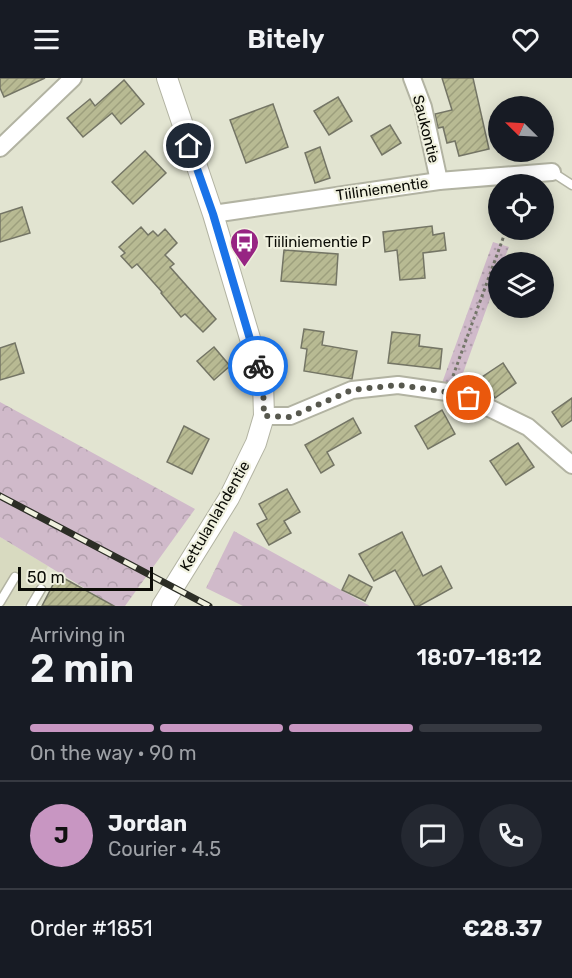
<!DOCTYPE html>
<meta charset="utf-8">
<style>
body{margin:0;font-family:Rubik,sans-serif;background:#242831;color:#f1f3f6;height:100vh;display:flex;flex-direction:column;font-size:22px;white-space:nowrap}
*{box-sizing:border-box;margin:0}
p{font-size:20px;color:#9ea1a6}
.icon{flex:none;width:33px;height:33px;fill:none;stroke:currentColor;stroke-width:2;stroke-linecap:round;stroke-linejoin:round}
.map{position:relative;height:528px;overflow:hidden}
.details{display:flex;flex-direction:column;background:#171b24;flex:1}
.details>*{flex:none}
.needle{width:39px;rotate:294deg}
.fabs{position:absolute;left:488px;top:18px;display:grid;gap:12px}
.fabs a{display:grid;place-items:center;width:66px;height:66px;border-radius:50%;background:#171b24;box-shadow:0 3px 15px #0003;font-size:30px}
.scale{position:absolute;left:18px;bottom:15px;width:135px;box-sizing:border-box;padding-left:6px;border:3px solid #0c0d07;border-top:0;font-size:16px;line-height:21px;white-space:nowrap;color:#0c0d07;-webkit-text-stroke:4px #f0f1df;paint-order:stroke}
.pin{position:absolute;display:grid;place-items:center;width:51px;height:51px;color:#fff;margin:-26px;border:3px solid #fff;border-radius:50%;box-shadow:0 2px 6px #0007}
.courier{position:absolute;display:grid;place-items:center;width:60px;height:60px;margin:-30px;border:4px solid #1a73e8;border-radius:50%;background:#fff;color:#222;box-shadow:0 2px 8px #0007}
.headline em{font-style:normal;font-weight:600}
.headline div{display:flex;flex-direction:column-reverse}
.headline{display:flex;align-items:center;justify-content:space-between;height:102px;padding:0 30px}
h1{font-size:39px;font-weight:600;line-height:45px}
.bar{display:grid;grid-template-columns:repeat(4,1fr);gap:9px 6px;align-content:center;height:72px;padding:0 30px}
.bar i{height:8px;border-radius:4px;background:#363941}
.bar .current{background:#c896c2}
.bar p{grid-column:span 4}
.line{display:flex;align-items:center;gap:15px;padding:0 30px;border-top:2px solid #363941}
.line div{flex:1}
.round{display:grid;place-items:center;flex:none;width:63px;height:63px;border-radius:32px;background:#242831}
header{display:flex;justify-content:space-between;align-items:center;height:78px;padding:0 30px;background:#171b24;font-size:27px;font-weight:600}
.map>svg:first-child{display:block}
</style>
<header><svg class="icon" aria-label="menu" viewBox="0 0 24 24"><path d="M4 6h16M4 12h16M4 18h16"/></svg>Bitely<svg class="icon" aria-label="heart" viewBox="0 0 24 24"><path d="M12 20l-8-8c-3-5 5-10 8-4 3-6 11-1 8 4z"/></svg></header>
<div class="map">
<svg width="572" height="528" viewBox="0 0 572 528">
<defs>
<pattern id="forest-crowns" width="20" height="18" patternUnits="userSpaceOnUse" patternTransform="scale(1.5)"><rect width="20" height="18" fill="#d0baca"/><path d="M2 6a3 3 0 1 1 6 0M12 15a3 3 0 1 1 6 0" fill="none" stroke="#b19fac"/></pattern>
<pattern id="park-dots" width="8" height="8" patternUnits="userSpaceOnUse" patternTransform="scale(1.5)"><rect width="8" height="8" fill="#d0baca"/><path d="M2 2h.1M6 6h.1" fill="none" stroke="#b19fac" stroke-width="1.8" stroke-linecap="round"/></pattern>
<pattern id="building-hatch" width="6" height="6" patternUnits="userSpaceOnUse" patternTransform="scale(1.5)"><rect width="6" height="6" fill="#b8ba93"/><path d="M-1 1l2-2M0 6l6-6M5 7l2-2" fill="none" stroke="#9d9f7d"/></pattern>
</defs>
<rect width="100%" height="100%" fill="#e2e4d1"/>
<path fill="#d8dac0" d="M0,459L48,488L24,528H0Z"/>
<g fill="url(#forest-crowns)">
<path d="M0,324L195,431L125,528H114L0,459Z"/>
<path d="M234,453L370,528H243L206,510Z"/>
</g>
<path fill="url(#park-dots)" d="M493,164L509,169L503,184H498V199L458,309L442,305Z"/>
<g fill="url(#building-hatch)" stroke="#747565" stroke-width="1.5">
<path d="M0,0H45L4,19L0,10Z"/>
<path d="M442,0H473L489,71L459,78L455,63L447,65L443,49L438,50L435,36L452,32Z"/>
<path d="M124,2L144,26L121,46L112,35L83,59L67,40L90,21L95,28Z"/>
<path d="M338,19L352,43L329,57L314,33Z"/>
<path d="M273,26L288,69L246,85L230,42Z"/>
<path d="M390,47L401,65L382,77L371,58Z"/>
<path d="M320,69L330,100L315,105L305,75Z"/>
<path d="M145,73L166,95L133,126L112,104Z"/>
<path d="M22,129L30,155L0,164V136Z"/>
<path d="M432,148L433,157L444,155L446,172L423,175L425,200L400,202L397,172L385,174L383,154Z"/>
<path d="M141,149L148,157L153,153L158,158L165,151L177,165L165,177L174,186L170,189L216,241L203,254L185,236L181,239L161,215L162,214L137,186L132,190L121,178L125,175L119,169Z"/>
<path d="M284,172L338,176L336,207L281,203Z"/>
<path d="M304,251L324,254L322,267L357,273L352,301L304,293L307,271L301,270Z"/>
<path d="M392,254L420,257L419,268L442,271L440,291L388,285Z"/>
<path d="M15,265L24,295L0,302V270Z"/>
<path d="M214,269L230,288L214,302L197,283Z"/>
<path d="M503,285L516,305L495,320L482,299Z"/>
<path d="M572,320V342L562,349L552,334Z"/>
<path d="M442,332L455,356L428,371L415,348Z"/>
<path d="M353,340L361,355L327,374L334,387L321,395L305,367Z"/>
<path d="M184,348L209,361L192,396L167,384Z"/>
<path d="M518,365L534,389L506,407L490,383Z"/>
<path d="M287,411L300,434L284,443L291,455L269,467L257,446L267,441L259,426Z"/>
<path d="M402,454L423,498L441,488L452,510L419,528H415L395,492L374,503L359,476Z"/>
<path d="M58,497L114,528H42Z"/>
<path d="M349,497L372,509L365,523L342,512Z"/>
</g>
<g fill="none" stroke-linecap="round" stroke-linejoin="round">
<defs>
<g id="service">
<path d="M552,94L572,107"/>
<path d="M0,524L15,499"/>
<path d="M31,528L41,511"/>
</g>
<g id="minor">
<path d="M412,0L423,29L439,103"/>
<path d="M0,70L73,0"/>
<path d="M213,136L439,103L552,94"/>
<path d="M264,338H290L352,312L398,307L447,314L469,320L528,349L572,387"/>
</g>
<path id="tertiary" d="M162,528L229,420L256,365L264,338L263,304L213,136L167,0"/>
</defs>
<use href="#service" stroke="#b2b3a2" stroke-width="11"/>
<use href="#minor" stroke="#b2b3a2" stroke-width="20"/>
<use href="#tertiary" stroke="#b2b3a2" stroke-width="22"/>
<path stroke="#747669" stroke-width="3" stroke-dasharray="3 3" stroke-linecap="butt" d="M453,298L506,152"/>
<use href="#service" stroke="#fff" stroke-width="8"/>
<use href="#minor" stroke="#fff" stroke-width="16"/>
<use href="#tertiary" stroke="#fff" stroke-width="20"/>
<defs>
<path id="rail" d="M0,418L209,528"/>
</defs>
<use href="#rail" stroke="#2c2e26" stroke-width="7"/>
<use href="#rail" stroke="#f0f1df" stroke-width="4.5" stroke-dasharray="14" stroke-linecap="butt"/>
</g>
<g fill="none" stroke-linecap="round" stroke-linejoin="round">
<path stroke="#57584e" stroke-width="6" stroke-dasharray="0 10.8" d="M258,288L263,304L264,338L290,339L352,312L398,307L447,314L469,320"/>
<path stroke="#1a73e8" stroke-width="8" d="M189,68L213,136L258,288"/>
</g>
<defs>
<symbol id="bus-pin" viewBox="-11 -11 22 30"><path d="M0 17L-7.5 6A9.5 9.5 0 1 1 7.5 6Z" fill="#972583" stroke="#f0f1df"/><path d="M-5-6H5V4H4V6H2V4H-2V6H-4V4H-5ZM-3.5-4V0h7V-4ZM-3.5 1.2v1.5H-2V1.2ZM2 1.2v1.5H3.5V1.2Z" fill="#fff"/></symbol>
</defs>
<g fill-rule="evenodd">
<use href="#bus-pin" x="228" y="148" width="33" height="45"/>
</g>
<g text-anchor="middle" stroke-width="4.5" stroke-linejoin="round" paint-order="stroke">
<g font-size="15" fill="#0c0d07" stroke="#f0f1df">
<text transform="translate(426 51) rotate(76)" y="5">Saukontie</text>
<text transform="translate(382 111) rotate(-8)" y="5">Tiiliniementie</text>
<text transform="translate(215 438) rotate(-60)" y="5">Kettulanlahdentie</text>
</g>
<g font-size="15" fill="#0c0d07" stroke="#f0f1df" text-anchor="start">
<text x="265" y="169">Tiiliniementie P</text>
</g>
</g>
</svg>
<div class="fabs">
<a><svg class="needle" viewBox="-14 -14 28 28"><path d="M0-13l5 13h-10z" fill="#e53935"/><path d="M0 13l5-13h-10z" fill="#9ea1a6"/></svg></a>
<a><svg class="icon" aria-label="locate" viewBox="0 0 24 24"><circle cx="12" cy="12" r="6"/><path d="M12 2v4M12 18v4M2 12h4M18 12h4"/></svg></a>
<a><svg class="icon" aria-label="layers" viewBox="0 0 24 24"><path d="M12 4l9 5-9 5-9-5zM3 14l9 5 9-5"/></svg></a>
</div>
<div class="scale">50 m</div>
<div class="pin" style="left:469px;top:320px;background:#ea580c"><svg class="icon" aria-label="bag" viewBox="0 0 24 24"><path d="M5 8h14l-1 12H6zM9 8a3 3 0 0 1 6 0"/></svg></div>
<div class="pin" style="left:189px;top:68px;background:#1f2937"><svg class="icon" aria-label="home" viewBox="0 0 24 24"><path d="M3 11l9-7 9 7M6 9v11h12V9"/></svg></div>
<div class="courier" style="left:258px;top:288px"><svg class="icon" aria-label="bike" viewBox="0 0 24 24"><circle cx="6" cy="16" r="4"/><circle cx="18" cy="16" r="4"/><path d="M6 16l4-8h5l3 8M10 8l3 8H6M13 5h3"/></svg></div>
</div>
<section class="details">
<div class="headline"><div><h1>2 min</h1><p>Arriving in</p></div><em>18:07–18:12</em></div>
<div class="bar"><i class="current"></i><i class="current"></i><i class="current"></i><i></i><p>On the way · 90 m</p></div>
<div class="line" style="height:108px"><b class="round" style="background:#c896c2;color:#111">J</b><div><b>Jordan</b><p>Courier · 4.5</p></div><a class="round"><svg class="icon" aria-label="chat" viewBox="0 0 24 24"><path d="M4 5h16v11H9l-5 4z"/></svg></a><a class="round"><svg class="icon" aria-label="phone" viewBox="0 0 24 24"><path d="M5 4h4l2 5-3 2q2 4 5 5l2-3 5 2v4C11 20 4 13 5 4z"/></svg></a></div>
<div class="line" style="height:78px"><div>Order #1851</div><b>€28.37</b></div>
</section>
